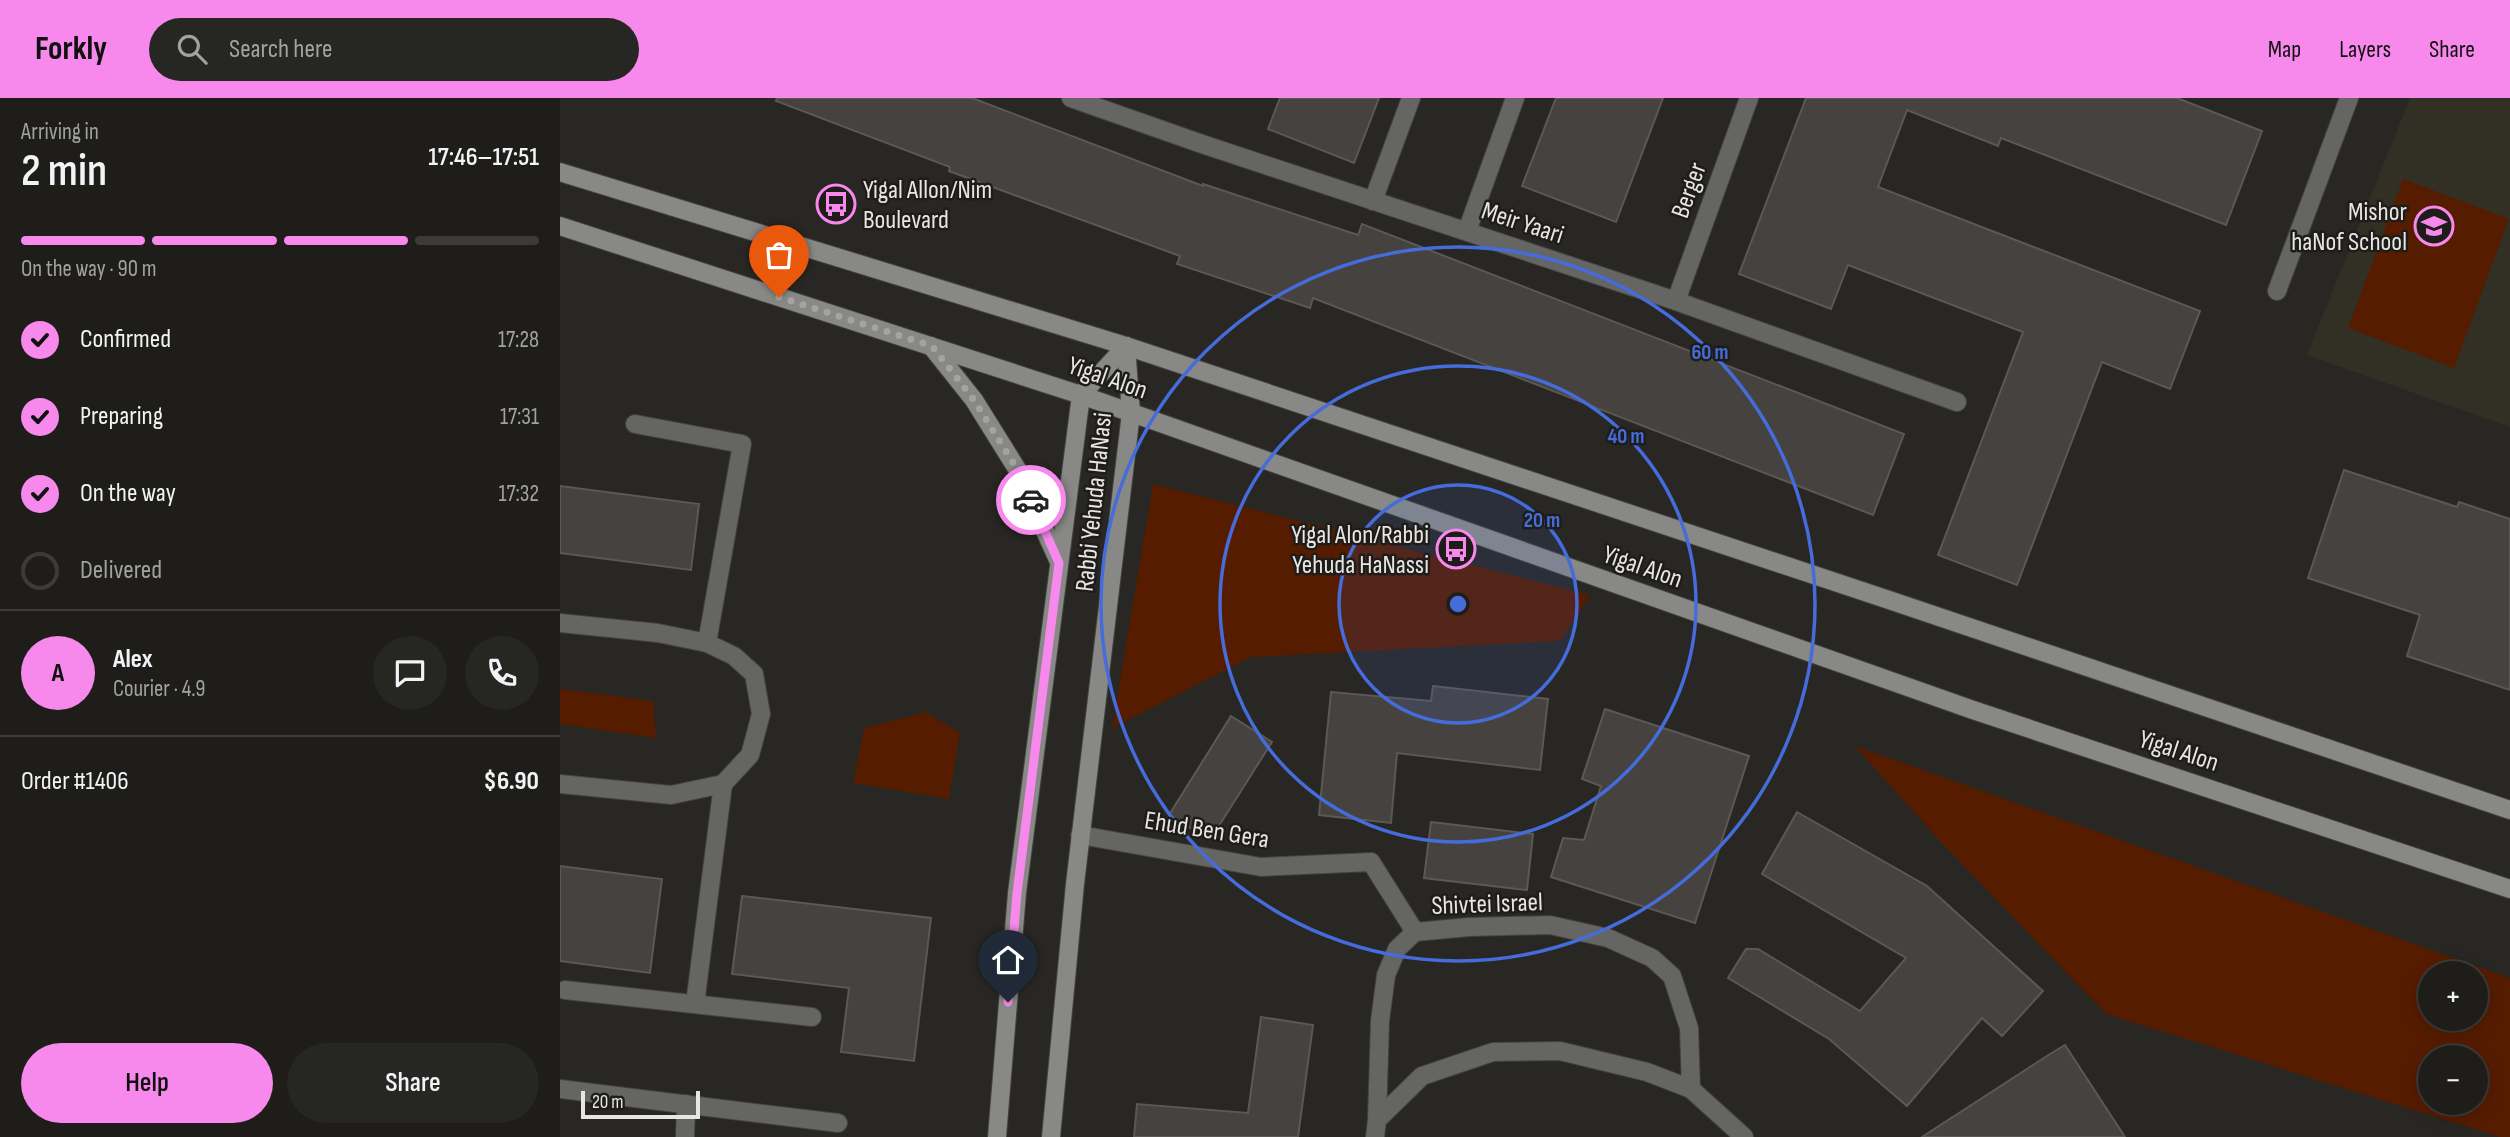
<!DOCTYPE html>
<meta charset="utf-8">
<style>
body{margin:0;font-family:"Sofia Sans Condensed",sans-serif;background:#262623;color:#f1f3f6;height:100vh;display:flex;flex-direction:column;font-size:26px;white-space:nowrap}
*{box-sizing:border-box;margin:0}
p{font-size:23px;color:#a1a2a2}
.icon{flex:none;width:38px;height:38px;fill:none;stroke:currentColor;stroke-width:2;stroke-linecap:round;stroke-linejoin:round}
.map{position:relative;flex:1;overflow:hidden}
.details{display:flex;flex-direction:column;background:#1e1d1a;width:560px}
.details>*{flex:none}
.buttons{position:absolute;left:1858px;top:863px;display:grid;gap:14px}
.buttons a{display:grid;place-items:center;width:70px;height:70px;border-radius:50%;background:#1e1d1a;box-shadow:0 4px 18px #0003,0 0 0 2px #3c3b39;font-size:35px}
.scale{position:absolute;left:21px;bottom:18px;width:119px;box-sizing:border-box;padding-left:7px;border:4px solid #e7e6e4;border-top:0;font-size:19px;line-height:24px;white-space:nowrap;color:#e7e6e4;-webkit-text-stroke:5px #1e1d1a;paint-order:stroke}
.pin{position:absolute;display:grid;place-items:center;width:60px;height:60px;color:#fff;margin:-72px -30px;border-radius:50% 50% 50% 0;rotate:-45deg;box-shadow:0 0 7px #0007}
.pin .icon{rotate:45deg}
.courier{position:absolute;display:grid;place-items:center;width:70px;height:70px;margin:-35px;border:5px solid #f788ec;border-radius:50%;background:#fff;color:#222;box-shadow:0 2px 9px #0007}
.headline em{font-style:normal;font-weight:600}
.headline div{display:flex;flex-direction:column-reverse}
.headline{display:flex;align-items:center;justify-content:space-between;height:119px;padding:0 21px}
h1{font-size:46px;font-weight:600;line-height:52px}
.bar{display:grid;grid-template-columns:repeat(4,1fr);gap:10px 7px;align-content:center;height:84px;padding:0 21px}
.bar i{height:9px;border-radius:5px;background:#3c3b39}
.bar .active{background:#f788ec}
.bar p{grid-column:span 4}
.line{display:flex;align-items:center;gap:18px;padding:0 21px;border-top:2px solid #3c3b39}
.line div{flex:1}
.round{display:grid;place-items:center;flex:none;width:74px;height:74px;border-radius:37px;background:#262623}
ol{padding:0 21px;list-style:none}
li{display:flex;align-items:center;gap:21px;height:77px}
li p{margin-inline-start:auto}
li .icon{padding:7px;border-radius:50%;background:#f788ec;color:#111;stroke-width:4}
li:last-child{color:#a1a2a2}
li i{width:38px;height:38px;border:4px solid #3c3b39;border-radius:50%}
.button{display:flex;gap:14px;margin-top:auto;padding:14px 21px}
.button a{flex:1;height:80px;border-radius:42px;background:#f788ec;color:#111;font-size:28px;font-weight:600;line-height:80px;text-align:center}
.button a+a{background:#262623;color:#f1f3f6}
header{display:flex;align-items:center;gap:42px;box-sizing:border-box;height:98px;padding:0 35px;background:#f788ec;color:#111}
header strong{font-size:33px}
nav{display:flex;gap:38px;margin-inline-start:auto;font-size:24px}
.search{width:490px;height:63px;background:#262623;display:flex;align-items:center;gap:18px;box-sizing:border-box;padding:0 24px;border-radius:38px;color:#a1a2a2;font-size:26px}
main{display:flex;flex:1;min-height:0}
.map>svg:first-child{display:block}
</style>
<header>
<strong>Forkly</strong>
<div class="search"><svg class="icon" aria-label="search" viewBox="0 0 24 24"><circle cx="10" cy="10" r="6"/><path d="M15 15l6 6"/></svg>Search here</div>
<nav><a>Map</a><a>Layers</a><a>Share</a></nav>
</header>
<main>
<section class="details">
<div class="headline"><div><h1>2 min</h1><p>Arriving in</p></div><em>17:46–17:51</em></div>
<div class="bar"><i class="active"></i><i class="active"></i><i class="active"></i><i></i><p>On the way · 90 m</p></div>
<ol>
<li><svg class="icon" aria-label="check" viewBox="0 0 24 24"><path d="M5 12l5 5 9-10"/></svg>Confirmed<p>17:28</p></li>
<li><svg class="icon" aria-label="check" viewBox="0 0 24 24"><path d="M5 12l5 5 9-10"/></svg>Preparing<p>17:31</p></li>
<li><svg class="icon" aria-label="check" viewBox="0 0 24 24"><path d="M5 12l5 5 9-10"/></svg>On the way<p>17:32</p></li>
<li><i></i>Delivered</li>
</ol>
<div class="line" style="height:126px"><b class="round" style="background:#f788ec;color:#111">A</b><div><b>Alex</b><p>Courier · 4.9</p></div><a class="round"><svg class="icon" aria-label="chat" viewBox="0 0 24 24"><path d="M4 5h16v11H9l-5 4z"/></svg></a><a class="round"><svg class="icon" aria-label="phone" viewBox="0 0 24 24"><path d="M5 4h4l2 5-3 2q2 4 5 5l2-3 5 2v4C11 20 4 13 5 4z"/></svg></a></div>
<div class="line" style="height:91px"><div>Order #1406</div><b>$6.90</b></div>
<div class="button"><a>Help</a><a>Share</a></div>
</section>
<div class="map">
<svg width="1950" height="1039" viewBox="0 0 1950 1039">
<rect width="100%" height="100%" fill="#282723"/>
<path fill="#322f25" d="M1850,0H1950V329L1747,257Z"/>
<g fill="#561c00" fill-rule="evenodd">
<path d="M1843,81L1949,121L1894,270L1788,230Z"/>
<path d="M593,386L1030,497L1000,543L691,559L552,630Z"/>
<path d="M0,591L93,603L96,640L0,626Z"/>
<path d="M366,614L400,635L389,701L293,685L304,630Z"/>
<path d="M1295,648L1950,880V1039H1940L1546,916L1378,741ZM1871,875H1916V920H1871ZM1871,959H1916V1004H1871Z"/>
</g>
<g fill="#45423f" stroke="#5b5855" stroke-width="2">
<path d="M217,0H412L643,88V86L798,137L802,126L1344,336L1313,417L753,200L750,210L617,166L620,158L389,73L390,69L216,3Z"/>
<path d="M720,0H819L794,65L708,31Z"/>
<path d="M996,0H1103L1056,124L962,88Z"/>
<path d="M1246,0H1617L1702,33L1666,127L1441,40L1438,48L1347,12L1318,89L1640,213L1610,291L1542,264L1457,487L1378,457L1463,234L1288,167L1271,211L1179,176Z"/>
<path d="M1784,372L1897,409L1899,404L1950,421V592L1847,558L1860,517L1748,480Z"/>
<path d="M0,388L139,406L131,472L0,455Z"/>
<path d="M873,588L988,601L980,672L837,655L831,725L759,717L771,594L871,603Z"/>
<path d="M1045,611L1189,658L1135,825L991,779L1003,740L1024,742L1041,688L1022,681Z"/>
<path d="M671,618L712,644L650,742L609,717Z"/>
<path d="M1237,714L1367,788L1483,893L1442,938L1422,920L1347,1008L1269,941L1168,880L1186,851H1198L1300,913L1346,860L1202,776Z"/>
<path d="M871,724L973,736L967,792L864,780Z"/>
<path d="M0,768L102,781L90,875L0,863Z"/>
<path d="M182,798L371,820L354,963L281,954L289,890L172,876Z"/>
<path d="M701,919L753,927L738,1039H574L577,1006L688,1015Z"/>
<path d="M1505,947L1565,1039H1362L1490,956Z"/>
</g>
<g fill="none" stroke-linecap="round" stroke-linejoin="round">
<defs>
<g id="lane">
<path d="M75,326L182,346L147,545"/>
<path d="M5,892L252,919"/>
<path d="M135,906L163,686"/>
<path d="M0,991L278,1025"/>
<path d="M125,1039L126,1006"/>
</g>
<g id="street">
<path d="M511,0L642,46L1116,203L1397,304"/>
<path d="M813,103L851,0"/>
<path d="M907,133L955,0"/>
<path d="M1717,193L1789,0"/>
<path d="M1116,203L1189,0"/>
<path d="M0,525L98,535L147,545L174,558L194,576L201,616L190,657L163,686L111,697L0,686"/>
<path d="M520,737L701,769L811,764L855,834"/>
<path d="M817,1022L820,923L826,877L837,851L855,834L909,829L990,827L1048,840L1092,860L1112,878L1129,930L1131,991"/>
<path d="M815,1039L817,1022L862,978L933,954L1000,953L1087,974L1131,991L1184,1039"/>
</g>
<g id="secondary">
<path d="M0,74L566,248L1332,503L1950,712"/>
<path d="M0,128L521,297L1413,612L1950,791"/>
<path d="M371,248L414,302L457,371L499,464"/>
<path d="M437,1039L457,795L521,297L566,248"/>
<path d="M491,1039L515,786L571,315L566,248"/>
</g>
</defs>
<use href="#lane" stroke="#43423e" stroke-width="20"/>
<use href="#street" stroke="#43423e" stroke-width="20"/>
<use href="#secondary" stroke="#43423e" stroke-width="20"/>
<use href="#lane" stroke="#656563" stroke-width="18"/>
<use href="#street" stroke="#656563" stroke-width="18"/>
<use href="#secondary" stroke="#888986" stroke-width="18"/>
</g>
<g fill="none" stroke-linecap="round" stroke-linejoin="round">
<path stroke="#a4a3a0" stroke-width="7" stroke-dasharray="0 12.6" d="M219,199L372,248L414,302L457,371L471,402"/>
<path stroke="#f788ec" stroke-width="9" d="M448,904L457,795L499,465L471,402"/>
</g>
<circle cx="898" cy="506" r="119" fill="#456cda" fill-opacity=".12"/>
<g fill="none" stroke="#456cda" stroke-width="3.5">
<circle cx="898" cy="506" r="119"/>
<circle cx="898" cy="506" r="238"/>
<circle cx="898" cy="506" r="357"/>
</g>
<defs>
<symbol id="bus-ring" viewBox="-11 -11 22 22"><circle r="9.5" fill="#1e1d1a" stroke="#f788ec" stroke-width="1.5"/><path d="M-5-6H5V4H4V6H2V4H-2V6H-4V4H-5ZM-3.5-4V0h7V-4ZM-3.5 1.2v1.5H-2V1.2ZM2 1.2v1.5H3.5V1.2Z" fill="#f788ec"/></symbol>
<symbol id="school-ring" viewBox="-11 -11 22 22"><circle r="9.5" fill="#1e1d1a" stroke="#f788ec" stroke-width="1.5"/><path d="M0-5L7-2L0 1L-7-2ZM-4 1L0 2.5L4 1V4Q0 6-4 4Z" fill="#f788ec"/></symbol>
</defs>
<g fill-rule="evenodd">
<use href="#bus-ring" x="254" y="84" width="44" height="44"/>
<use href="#school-ring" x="1852" y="106" width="44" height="44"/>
<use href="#bus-ring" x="874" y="429" width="44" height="44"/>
</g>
<g text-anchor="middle" stroke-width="5" stroke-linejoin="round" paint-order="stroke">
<g font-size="26" fill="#e7e6e4" stroke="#1e1d1a" text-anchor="end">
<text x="303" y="100" text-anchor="start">Yigal Allon/Nim<tspan x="303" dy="30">Boulevard</tspan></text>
<text x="1847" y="122">Mishor<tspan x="1847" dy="30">haNof School</tspan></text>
<text x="869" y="445">Yigal Alon/Rabbi<tspan x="869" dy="30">Yehuda HaNassi</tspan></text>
</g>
<g font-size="26" fill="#e7e6e4" stroke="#1e1d1a">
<text transform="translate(1128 92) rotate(-70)" y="9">Berger</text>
<text transform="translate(963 124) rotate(18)" y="9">Meir Yaari</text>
<text transform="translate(548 279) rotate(19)" y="9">Yigal Alon</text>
<text transform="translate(533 404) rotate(-84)" y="9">Rabbi Yehuda HaNasi</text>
<text transform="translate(1083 468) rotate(19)" y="9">Yigal Alon</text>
<text transform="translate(1619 652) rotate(18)" y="9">Yigal Alon</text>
<text transform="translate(647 731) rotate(9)" y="9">Ehud Ben Gera</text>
<text transform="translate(927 805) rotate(-2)" y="9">Shivtei Israel</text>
</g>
</g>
<circle cx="898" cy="506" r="10" fill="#456cda" stroke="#1e1d1a" stroke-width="3.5"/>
<g font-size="21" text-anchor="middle" font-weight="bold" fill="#456cda" stroke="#1e1d1a" stroke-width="5" stroke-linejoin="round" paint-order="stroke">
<text x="1150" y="261">60 m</text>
<text x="1066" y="345">40 m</text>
<text x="982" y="429">20 m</text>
</g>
</svg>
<div class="buttons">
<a>+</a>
<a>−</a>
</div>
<div class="scale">20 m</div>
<div class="pin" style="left:219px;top:199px;background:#ea580c"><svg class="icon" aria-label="bag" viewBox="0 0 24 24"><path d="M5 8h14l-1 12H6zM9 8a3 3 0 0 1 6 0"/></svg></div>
<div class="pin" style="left:448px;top:904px;background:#1f2937"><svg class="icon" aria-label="home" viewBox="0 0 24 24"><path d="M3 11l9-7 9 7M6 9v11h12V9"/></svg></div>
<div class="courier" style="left:471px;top:402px"><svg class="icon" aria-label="car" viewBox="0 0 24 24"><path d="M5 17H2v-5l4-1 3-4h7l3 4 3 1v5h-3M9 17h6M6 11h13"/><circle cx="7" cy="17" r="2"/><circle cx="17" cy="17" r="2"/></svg></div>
</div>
</main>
